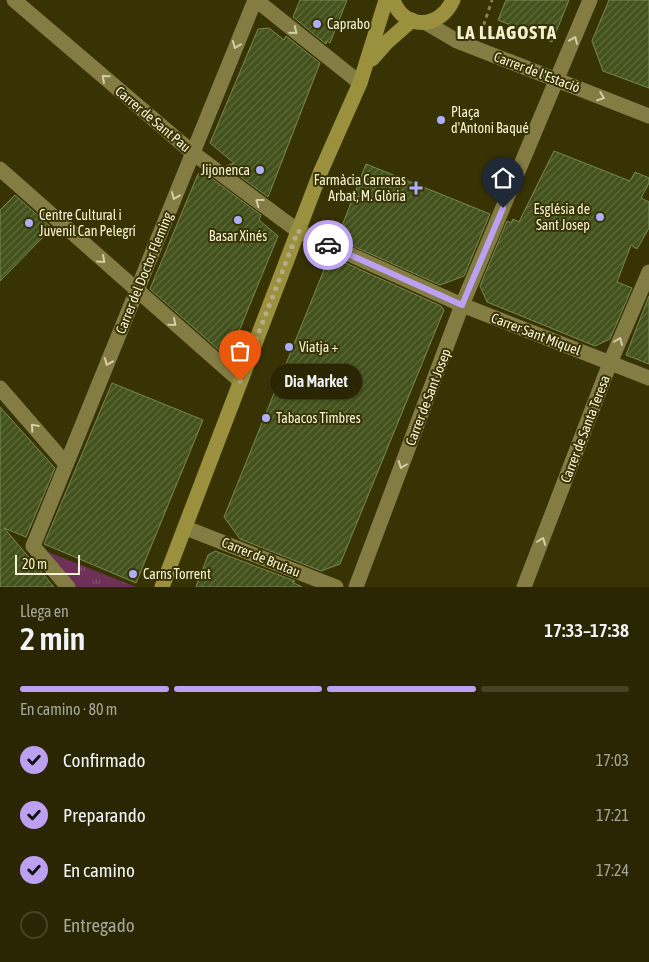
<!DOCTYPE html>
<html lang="es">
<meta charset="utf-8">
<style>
body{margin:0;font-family:"Asap Condensed",sans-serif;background:#322e0d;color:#f1f3f6;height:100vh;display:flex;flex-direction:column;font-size:19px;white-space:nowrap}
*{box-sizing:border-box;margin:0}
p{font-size:16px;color:#a5a59a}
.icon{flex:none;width:28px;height:28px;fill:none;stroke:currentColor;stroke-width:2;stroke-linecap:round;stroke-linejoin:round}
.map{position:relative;height:587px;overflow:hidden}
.panel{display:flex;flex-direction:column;background:#2a2603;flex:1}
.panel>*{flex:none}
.scale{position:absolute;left:15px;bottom:12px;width:65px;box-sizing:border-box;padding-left:5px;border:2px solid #f4f1d3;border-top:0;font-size:14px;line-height:18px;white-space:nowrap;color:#f4f1d3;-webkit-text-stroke:4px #383304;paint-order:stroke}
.pin{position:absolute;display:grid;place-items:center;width:42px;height:42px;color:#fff;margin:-51px -21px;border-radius:50% 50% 50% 0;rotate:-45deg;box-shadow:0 0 5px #0007}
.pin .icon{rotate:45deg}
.courier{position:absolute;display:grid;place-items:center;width:50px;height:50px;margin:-25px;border:4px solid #bca0f2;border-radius:50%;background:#fff;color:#222;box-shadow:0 1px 6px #0007}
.bubble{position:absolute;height:35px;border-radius:18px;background:#2a2603;box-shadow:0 1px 4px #0004,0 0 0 1px #464325;font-size:16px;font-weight:600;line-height:35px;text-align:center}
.head em{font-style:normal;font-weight:600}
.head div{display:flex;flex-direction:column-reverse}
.head{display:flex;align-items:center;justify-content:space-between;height:85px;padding:0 20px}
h1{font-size:32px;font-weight:600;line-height:38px}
.bar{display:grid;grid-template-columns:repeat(4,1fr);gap:8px 5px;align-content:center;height:60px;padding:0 20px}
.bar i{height:6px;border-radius:4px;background:#464325}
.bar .selected{background:#bca0f2}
.bar p{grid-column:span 4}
ol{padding:0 20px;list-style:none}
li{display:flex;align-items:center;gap:15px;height:55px}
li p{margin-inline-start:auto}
li .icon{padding:5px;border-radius:50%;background:#bca0f2;color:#111;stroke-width:4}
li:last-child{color:#a5a59a}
li i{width:28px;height:28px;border:2px solid #464325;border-radius:50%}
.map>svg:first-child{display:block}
</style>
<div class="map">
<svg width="649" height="587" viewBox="0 0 649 587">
<defs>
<pattern id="grass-tufts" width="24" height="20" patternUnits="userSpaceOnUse" patternTransform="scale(1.25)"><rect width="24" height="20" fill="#6d3158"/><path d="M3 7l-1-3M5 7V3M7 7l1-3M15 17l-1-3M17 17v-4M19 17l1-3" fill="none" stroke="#824f6f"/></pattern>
<pattern id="building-hatch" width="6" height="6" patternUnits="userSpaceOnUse" patternTransform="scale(1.25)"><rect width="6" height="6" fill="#43521c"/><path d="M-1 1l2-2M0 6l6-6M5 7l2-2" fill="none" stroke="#5f6b3c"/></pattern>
</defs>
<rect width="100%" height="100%" fill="#383304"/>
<path fill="url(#grass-tufts)" d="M33,546L136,587H71Z"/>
<g fill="url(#building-hatch)" stroke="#788952">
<path d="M300,0H347L330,43L327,41L326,44L293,17Z"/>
<path d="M506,0H569L552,42L498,20Z"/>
<path d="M609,0H649V88L603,71L592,41Z"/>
<path d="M269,28L284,40L286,36L320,63L268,197L226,166L234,163L210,143L258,29Z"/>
<path d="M554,151L630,181L635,172L649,178V183L641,198L649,202V228L637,249L631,245L617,282L632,288L610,339L595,346L487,302L480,286L507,221L511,223L513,219L519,222Z"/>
<path d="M366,164L490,214L464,276L440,285L344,242L340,231Z"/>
<path d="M203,172L261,215L259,220L278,236L228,358L150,289L198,174Z"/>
<path d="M15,195L52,228L0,281V210Z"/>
<path d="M339,260L441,306L444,310L340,564L321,571L240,539L224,517L326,265Z"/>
<path d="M649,296V364L626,355Z"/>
<path d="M112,383L203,420L136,583L44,544Z"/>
<path d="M0,407L55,468L26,537L4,528L54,587H0Z"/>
<path d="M215,551L295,581L292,582L302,587H196L208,555Z"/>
</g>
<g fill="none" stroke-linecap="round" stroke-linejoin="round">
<path stroke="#858159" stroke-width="3" stroke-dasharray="4 4" stroke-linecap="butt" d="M483,33V27L492,0"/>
<g stroke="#847d43" stroke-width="15">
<path d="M14,0L193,153L298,231L462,305L649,378"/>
<path d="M256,0L360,83"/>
<path d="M428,24L457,41L649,116"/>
<path d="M0,169L240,381"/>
<path d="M0,388L66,464"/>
<path d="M186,528L336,587"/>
<path d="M68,587L33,546L255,0"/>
<path d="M356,587L462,305L590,0"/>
<path d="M524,587L610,363L649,272"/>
</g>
<g stroke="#9a903d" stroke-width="15">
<path d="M393,0C404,31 440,29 453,0"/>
<path d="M372,59L387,42L412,20"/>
<path d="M162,587L321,171L360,83L386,0"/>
</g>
</g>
<defs><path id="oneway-chevron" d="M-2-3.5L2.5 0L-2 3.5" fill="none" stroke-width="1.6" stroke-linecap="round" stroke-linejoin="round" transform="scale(1.25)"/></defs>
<g stroke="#d2cea8">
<use href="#oneway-chevron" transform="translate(294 31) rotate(39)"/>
<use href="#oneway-chevron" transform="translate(574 40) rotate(-68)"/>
<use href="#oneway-chevron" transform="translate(236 45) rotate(112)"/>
<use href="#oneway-chevron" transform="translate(105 78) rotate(-139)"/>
<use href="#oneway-chevron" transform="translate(601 97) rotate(21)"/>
<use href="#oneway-chevron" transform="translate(175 196) rotate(112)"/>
<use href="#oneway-chevron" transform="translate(259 202) rotate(-143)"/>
<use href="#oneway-chevron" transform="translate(102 260) rotate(42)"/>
<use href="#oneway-chevron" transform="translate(173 323) rotate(41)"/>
<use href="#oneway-chevron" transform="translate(619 341) rotate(-67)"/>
<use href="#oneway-chevron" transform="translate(108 362) rotate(112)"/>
<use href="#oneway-chevron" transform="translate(34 427) rotate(-131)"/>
<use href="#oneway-chevron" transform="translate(402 465) rotate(111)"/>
<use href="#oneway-chevron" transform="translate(542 541) rotate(-69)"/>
</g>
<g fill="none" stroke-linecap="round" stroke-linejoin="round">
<path stroke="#b2ae8b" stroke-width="5" stroke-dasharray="0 9" d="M240,381L298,231L328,245"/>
<path stroke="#bca0f2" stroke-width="6" d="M328,245L462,305L503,208"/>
</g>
<g fill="#adaffb" stroke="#383304" stroke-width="2">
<circle cx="317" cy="24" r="5"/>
<circle cx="441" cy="120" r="5"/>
<circle cx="260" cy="170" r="5"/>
<path d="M413.5 180.5h5v5h5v5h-5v5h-5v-5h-5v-5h5z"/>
<circle cx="600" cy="217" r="5"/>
<circle cx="238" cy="220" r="5"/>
<circle cx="29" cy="223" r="5"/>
<circle cx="289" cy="347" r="5"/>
<circle cx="266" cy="418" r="5"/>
<circle cx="133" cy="574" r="5"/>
</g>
<g text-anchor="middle" stroke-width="4" stroke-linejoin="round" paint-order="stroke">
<g font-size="14" fill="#f4f1d3" stroke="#383304" text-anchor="start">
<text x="327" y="29">Caprabo</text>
<text x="451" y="117">Plaça<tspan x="451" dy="16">d'Antoni Baqué</tspan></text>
<text x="250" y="175" text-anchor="end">Jijonenca</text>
<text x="406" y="185" text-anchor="end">Farmàcia Carreras<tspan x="406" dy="16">Arbat, M. Glòria</tspan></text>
<text x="590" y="214" text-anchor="end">Església de<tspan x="590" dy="16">Sant Josep</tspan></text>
<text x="39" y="220">Centre Cultural i<tspan x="39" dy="16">Juvenil Can Pelegrí</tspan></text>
<text x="238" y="241" text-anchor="middle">Basar Xinés</text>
<text x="299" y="352">Viatja +</text>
<text x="276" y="423">Tabacos Timbres</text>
<text x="143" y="579">Carns Torrent</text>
</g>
<g font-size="14" fill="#f4f1d3" stroke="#383304">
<text transform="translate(537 72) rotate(21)" y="5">Carrer de l'Estació</text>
<text transform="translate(153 119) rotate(40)" y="5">Carrer de Sant Pau</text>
<text transform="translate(144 273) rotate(-68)" y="5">Carrer del Doctor Fleming</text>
<text transform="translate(536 334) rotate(21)" y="5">Carrer Sant Miquel</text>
<text transform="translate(428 397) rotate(-69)" y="5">Carrer de Sant Josep</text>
<text transform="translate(585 429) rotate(-69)" y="5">Carrer de Santa Teresa</text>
<text transform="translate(261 557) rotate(22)" y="5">Carrer de Brutau</text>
</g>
<g font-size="19" font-weight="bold" letter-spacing="1" fill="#f4f1d3" stroke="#383304">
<text x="507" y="39">LA LLAGOSTA</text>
</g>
</g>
</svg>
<div class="scale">20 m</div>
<div class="pin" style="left:240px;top:381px;background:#ea580c"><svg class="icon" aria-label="bag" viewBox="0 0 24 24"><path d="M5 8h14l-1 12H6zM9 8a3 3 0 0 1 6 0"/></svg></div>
<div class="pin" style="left:503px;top:208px;background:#1f2937"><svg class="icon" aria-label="home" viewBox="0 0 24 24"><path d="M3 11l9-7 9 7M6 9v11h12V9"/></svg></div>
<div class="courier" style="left:328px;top:245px"><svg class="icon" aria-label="car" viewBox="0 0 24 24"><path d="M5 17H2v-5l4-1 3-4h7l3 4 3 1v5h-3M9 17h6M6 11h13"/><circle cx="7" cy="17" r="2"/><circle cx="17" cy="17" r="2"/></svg></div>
<div class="bubble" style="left:270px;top:364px;width:92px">Dia Market</div>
</div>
<section class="panel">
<div class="head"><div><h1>2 min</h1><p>Llega en</p></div><em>17:33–17:38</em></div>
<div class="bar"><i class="selected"></i><i class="selected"></i><i class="selected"></i><i></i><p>En camino · 80 m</p></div>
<ol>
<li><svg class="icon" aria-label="check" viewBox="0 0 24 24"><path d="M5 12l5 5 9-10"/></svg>Confirmado<p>17:03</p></li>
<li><svg class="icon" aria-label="check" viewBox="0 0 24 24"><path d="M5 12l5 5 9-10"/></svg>Preparando<p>17:21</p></li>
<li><svg class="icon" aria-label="check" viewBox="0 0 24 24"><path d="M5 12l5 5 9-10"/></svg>En camino<p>17:24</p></li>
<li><i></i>Entregado</li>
</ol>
</section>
